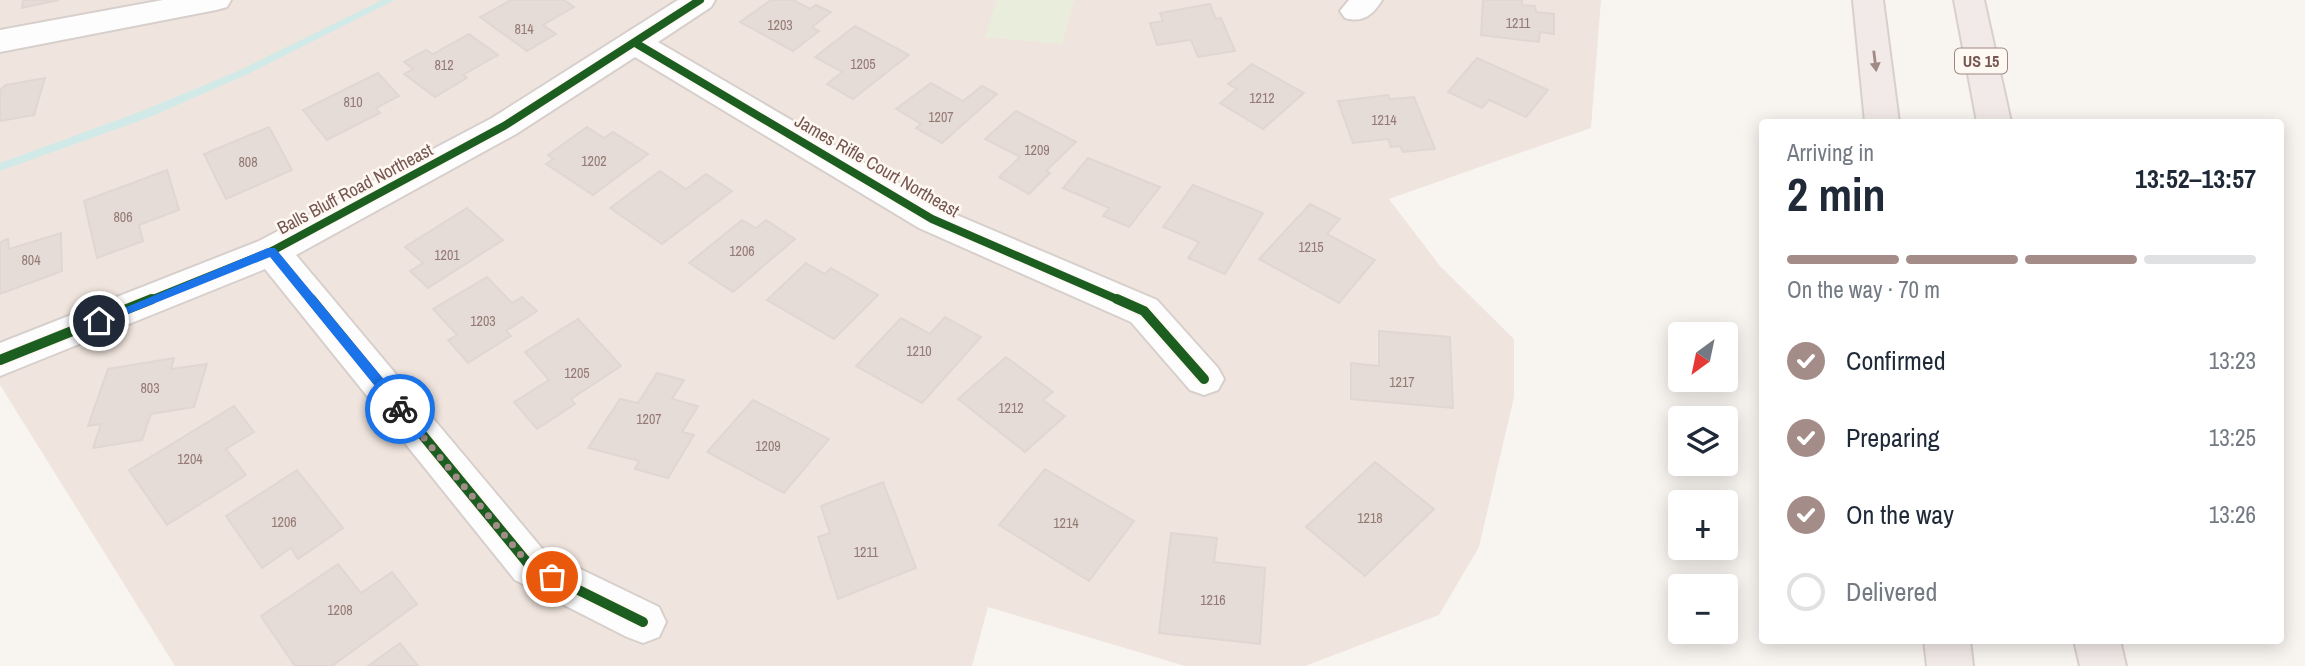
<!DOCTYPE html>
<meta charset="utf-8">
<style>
body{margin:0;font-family:"Archivo Narrow",sans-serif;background:#f2f2f3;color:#1f2937;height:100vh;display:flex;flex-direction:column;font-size:26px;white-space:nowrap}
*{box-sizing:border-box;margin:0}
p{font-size:23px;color:#747a83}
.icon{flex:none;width:38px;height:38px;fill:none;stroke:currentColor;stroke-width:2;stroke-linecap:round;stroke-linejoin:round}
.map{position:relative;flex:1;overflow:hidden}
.drawer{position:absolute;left:1759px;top:119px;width:525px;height:525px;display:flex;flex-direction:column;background:#fff;border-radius:7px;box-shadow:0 4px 18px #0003}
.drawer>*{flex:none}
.needle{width:46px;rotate:213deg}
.buttons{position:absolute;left:1668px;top:322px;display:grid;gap:14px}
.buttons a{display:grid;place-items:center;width:70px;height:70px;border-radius:7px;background:#fff;box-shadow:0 4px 18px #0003;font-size:35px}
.pin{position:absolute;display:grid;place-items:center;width:60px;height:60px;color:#fff;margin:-30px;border:4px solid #fff;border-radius:50%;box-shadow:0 2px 7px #0007}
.courier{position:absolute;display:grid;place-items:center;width:70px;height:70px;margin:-35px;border:5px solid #1a73e8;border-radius:50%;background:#fff;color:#222;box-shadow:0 2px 9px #0007}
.head em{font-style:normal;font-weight:700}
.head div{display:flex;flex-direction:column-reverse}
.head{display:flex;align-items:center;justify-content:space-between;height:119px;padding:0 28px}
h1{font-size:46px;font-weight:700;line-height:52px}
.bar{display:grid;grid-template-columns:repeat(4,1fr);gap:10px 7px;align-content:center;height:84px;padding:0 28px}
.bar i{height:9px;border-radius:5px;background:#e0e1e3}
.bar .current{background:#a48d88}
.bar p{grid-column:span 4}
ol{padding:0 28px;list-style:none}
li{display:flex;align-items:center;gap:21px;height:77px}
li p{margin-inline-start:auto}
li .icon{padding:7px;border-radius:50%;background:#a48d88;color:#fff;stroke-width:4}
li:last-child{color:#747a83}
li i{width:38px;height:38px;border:4px solid #e0e1e3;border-radius:50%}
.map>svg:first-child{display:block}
</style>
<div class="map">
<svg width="2305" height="666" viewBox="0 0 2305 666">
<rect width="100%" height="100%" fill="#f8f4f0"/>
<path fill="#f0e5de" d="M0,0H1601L1591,128L1389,199L1440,266L1514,339V397L1479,547L1439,615L1305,666H1185L988,607L972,666H175L0,385Z"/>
<path fill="#e9eedc" d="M997,0H1074L1062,44L985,37Z"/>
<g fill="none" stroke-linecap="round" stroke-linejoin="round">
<path fill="#d2eae7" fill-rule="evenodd" d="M382,0H395L246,75L150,117L0,171V163L142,111L238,71Z"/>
</g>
<g fill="#e5dbd7" stroke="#e1d6d2" stroke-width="2">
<path d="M23,0H59L22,8Z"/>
<path d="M511,0H564L574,7L543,25L556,34L527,51L480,17Z"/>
<path d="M771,0H793L810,9L816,5L831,12L812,27L819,31L793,51L740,22Z"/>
<path d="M1483,0H1522V5L1535,6L1536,12L1554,14V34L1540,32L1539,42L1481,35Z"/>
<path d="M1210,4L1216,19L1221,18L1235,51L1198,57L1191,40L1157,45L1150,23L1163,21L1160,13Z"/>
<path d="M855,26L909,55L853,99L827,84L842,72L815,57Z"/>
<path d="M469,34L498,55L463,75L467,78L435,97L404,74L413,69L404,62L426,50L433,54Z"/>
<path d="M1477,58L1548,90L1526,117L1489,100L1482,108L1448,92Z"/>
<path d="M1252,64L1304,93L1263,129L1220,103L1237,89L1228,84Z"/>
<path d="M378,73L399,96L376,108L380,113L327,140L303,110Z"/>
<path d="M45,78L34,115L0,121V90L6,85Z"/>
<path d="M931,83L963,101L982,86L997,94L942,143L916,128L921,124L896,109Z"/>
<path d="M1388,95L1390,99L1414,97L1435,149L1403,152L1400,146L1391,147L1388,139L1353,143L1338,101Z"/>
<path d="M1016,111L1076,142L1046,171L1050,173L1029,194L999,177L1020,157L985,139Z"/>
<path d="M269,127L292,170L226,199L204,154Z"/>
<path d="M587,127L604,138L613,132L648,154L593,195L546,164L553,159L548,155Z"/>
<path d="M1088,158L1160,187L1129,227L1103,216L1109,208L1063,188Z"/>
<path d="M167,170L179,210L139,225L143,241L97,258L84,201Z"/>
<path d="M660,171L686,189L706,174L732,191L662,244L610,208Z"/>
<path d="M1193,185L1263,213L1225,274L1188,258L1199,242L1163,227Z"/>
<path d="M1310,204L1340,219L1327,234L1375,260L1339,303L1259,259Z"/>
<path d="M467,208L503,240L428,288L410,271L423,263L405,247Z"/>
<path d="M742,220L756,228L766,220L795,239L733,292L689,263Z"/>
<path d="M61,233L62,271L0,294V242L8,239L9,249Z"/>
<path d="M806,263L825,274L831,268L878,295L834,339L767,300Z"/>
<path d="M487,277L512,303L522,297L537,311L506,331L511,336L468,363L448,340L457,335L433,309Z"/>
<path d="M945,317L981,337L922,403L856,366L901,318L930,334Z"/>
<path d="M578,319L621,366L571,399L575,404L537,429L514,402L549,380L525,352Z"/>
<path d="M1379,331L1450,337L1453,408L1351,399V363L1379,366Z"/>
<path d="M1006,357L1053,392L1043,400L1065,416L1025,452L958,399Z"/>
<path d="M174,358L171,369L207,364L194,407L151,414L142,440L93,448L101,424L88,426L108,369Z"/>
<path d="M657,373L684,380L672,399L698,406L682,432L694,435L668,478L635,469L639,461L588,448L620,399L638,403Z"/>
<path d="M753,400L829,439L784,493L707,452Z"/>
<path d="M234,406L254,432L226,449L246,475L167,525L129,470Z"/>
<path d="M1375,462L1434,509L1365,576L1306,527Z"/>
<path d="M1045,469L1134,521L1089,581L999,525Z"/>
<path d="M297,470L343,528L298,559L291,548L262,568L226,516Z"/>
<path d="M883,482L916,568L838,599L818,537L830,533L821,506Z"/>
<path d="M1171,533L1217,538L1214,562L1265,568L1260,644L1159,633Z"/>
<path d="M338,564L361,593L392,572L417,604L332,666H295L261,616Z"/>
<path d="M400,643L418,666H368Z"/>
</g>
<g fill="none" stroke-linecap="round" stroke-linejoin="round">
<defs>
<g id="minor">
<path d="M163,0H231L227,7L216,10L0,52V30Z"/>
<path d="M678,0H715L711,7L658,42L945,210L1157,300L1218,368L1224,379L1218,390L1204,395L1190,390L1131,322L919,228L635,57L516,134L296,255L545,552L659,607L666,622L659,637L643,643L627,637L515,580L265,269L0,376V343L259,241L492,118Z"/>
<path d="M1349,0H1382C1373,15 1363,23 1345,18L1340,11Z"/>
</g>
<g id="trunk">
<path d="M1853,0H1883L1899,122H1865Z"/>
<path d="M1954,0H1984L2011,122H1977Z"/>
<path d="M1924,640H1970L1973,666H1927Z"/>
<path d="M2074,640H2120L2126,666H2080Z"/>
</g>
</defs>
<use href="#minor" stroke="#d7cfcc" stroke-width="4"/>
<use href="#trunk" stroke="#d9cfcc" stroke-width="4"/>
<use href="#minor" fill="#fefdfd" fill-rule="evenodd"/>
<use href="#trunk" fill="#f2eae8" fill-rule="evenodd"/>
<defs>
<g id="cycleway-far1">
<path d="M637,44L932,219L1121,301"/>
<path d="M272,251L313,301"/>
<path d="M148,301L272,251L504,126L700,0"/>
</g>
<g id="cycleway">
<path d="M311,299L530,566L643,622"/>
<path d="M1117,299L1144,311L1204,379"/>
<path d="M0,360L152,299"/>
</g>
</defs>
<use href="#cycleway-far1" stroke="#fef8f3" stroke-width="11"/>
<use href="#cycleway" stroke="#fef8f3" stroke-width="14"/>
<use href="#cycleway-far1" stroke="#1b5e20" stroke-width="8"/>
<use href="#cycleway" stroke="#1b5e20" stroke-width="10"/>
</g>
<defs><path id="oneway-solid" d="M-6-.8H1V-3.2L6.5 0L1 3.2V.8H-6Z" transform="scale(1.75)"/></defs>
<use fill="#a18a85" href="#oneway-solid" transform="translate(1875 61) rotate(83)"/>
<path fill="#1a73e8" d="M268,248H275L405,405V412H396L270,257L103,324H95L93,321Z"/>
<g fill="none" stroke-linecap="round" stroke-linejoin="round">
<path stroke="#a48d88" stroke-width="7" stroke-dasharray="0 12.6" d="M400,409L530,566L552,577"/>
</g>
<g text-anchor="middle" stroke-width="5" stroke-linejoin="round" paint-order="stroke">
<g font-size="14" fill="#947a74">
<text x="1518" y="28">1211</text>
<text x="780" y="30">1203</text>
<text x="524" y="34">814</text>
<text x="863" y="69">1205</text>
<text x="444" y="70">812</text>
<text x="1262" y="103">1212</text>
<text x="353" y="107">810</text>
<text x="941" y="122">1207</text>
<text x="1384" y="125">1214</text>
<text x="1037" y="155">1209</text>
<text x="594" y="166">1202</text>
<text x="248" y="167">808</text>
<text x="123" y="222">806</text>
<text x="1311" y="252">1215</text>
<text x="742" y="256">1206</text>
<text x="447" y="260">1201</text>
<text x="31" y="265">804</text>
<text x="483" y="326">1203</text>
<text x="919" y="356">1210</text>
<text x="577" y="378">1205</text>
<text x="1402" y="387">1217</text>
<text x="150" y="393">803</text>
<text x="1011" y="413">1212</text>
<text x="649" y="424">1207</text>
<text x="768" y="451">1209</text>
<text x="190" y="464">1204</text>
<text x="1370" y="523">1218</text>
<text x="284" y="527">1206</text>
<text x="1066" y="528">1214</text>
<text x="866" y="557">1211</text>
<text x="1213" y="605">1216</text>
<text x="340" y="615">1208</text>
</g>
<rect fill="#fef8f3" stroke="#9f8781" stroke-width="2" x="1955" y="48.5" width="52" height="25" rx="5"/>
<g font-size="16" font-weight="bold" fill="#765650">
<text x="1981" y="67">US 15</text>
</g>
<g font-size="18" fill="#765650" stroke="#fef8f3">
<text transform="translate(877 166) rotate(30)" y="6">James Rifle Court Northeast</text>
<text transform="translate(355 189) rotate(-28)" y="6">Balls Bluff Road Northeast</text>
</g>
</g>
</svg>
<div class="buttons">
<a><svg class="needle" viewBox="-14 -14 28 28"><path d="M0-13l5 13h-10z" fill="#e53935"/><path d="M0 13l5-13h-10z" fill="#747a83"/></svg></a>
<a><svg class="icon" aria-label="layers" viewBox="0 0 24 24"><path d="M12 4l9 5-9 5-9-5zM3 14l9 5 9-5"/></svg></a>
<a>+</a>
<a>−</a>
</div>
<div class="pin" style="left:552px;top:577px;background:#ea580c"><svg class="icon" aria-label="bag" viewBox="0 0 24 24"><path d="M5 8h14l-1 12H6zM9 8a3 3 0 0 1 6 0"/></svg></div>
<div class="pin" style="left:99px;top:321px;background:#1f2937"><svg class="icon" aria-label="home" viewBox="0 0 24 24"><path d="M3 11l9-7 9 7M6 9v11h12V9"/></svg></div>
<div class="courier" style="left:400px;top:409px"><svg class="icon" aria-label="bike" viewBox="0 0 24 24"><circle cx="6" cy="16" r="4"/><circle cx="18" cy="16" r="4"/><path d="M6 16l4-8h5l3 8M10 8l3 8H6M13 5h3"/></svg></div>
<section class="drawer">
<div class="head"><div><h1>2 min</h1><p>Arriving in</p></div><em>13:52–13:57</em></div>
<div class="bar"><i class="current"></i><i class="current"></i><i class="current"></i><i></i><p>On the way · 70 m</p></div>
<ol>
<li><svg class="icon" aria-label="check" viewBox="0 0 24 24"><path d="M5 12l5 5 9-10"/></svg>Confirmed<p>13:23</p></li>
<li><svg class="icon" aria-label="check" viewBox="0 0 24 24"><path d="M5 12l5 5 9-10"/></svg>Preparing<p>13:25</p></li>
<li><svg class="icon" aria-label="check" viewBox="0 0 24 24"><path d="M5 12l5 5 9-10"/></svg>On the way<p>13:26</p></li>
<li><i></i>Delivered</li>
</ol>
</section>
</div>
